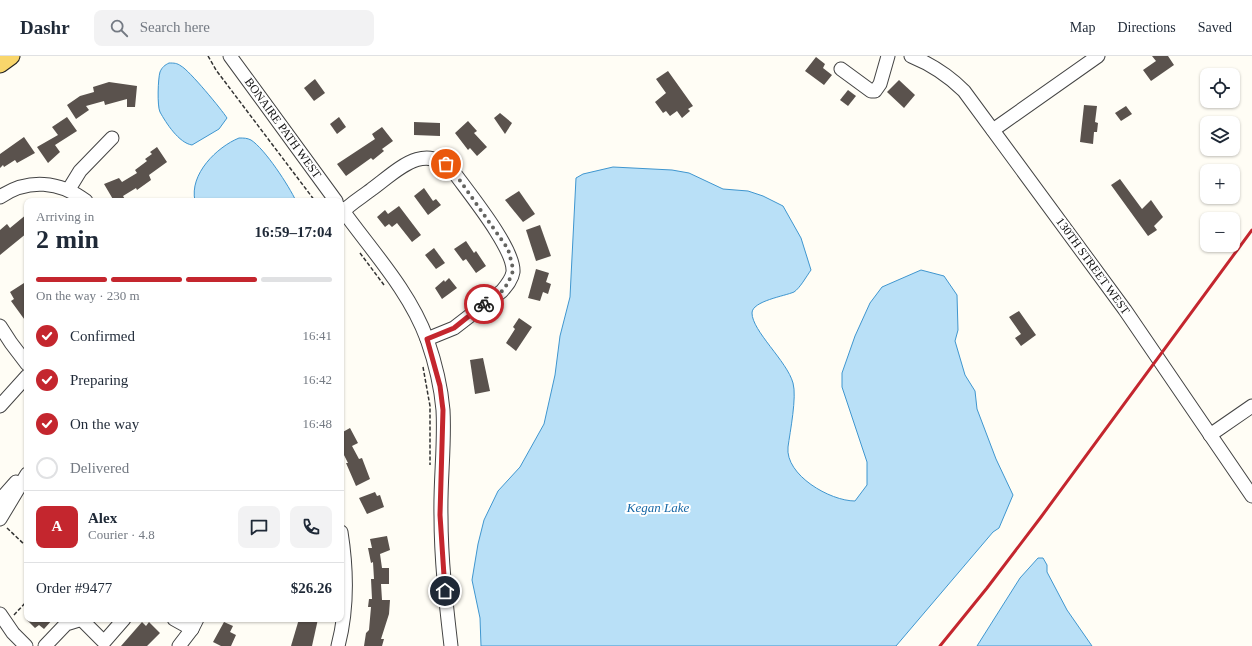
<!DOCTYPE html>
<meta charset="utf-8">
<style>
body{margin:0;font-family:"Times New Roman",serif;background:#f2f2f3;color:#1f2937;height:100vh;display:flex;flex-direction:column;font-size:15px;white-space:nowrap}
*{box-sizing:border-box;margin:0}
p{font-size:13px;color:#747a83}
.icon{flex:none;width:22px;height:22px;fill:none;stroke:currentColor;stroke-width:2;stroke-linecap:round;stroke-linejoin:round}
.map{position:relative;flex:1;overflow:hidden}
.side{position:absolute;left:24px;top:142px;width:320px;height:424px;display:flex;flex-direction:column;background:#fff;border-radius:8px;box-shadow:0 1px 3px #0004}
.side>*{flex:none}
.tools{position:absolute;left:1200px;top:12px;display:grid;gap:8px}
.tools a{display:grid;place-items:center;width:40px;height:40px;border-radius:8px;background:#fff;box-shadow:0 1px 3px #0004;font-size:20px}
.pin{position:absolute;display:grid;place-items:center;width:34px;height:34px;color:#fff;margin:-17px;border:2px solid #fff;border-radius:50%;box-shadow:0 1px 4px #0007}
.courier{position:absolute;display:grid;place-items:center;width:40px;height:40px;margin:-20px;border:3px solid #c4262e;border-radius:50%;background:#fff;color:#222;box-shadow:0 1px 5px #0007}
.headline em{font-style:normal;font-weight:700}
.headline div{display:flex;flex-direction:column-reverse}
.headline{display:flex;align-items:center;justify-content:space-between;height:68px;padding:0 12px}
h1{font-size:26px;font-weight:700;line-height:30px}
.bar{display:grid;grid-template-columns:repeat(4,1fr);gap:6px 4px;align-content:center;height:48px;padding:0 12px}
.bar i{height:5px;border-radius:3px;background:#e0e1e3}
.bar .selected{background:#c4262e}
.bar p{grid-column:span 4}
.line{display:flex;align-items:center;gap:10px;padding:0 12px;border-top:1px solid #e0e1e3}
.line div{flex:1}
.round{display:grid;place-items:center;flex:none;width:42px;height:42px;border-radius:8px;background:#f2f2f3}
ol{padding:0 12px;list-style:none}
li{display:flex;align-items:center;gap:12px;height:44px}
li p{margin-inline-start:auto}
li .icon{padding:4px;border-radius:50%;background:#c4262e;color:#fff;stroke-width:4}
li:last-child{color:#747a83}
li i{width:22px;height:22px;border:2px solid #e0e1e3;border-radius:50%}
header{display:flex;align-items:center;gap:24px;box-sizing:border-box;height:56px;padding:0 20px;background:#fff;border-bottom:1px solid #e0e1e3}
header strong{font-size:19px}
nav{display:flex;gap:22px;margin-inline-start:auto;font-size:14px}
.search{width:280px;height:36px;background:#f2f2f3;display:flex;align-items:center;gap:10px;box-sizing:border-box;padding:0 14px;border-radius:8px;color:#747a83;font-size:15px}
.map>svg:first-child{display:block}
</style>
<header>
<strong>Dashr</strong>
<div class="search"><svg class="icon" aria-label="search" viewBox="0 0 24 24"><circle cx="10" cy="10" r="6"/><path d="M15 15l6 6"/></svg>Search here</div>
<nav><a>Map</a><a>Directions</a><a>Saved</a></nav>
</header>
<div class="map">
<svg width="1252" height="590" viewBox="0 0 1252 590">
<rect width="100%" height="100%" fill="#fffdf5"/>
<g fill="#b9e0f7" stroke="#3f96cf">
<path d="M169,7C174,7 177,7 181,10C189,14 222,54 227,62L219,73L192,89C179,87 166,67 160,56C157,50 158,22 160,16C162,11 165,9 169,7Z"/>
<path d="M239,82C244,82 247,82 251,84C265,93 289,130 296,145H195C189,118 217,91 239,82Z"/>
<path d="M613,111L672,114L689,117L723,133L748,135L763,140L783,150L801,182L811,214C806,221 800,232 794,236C785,240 752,245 752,257C752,275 787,305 793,327C797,341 790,376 788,391C785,419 830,445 855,445L867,429V406L842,331V317L855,280L870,247L882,231L921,214L944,220L957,239L958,274L955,285L965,319L975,335L977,353L996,403L1013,439L999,472L993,476L896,590H481L480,562L472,524L478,488L484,464L498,435L520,411L544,368L555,319L560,280L570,241L576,122L583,118Z"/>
<path d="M1038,502H1043L1047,509V516L1067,554L1092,590H977L1020,522Z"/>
</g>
<g fill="#5a524d">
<path d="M1152,0H1168L1174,9L1151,25L1143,14L1156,5Z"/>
<path d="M816,1L825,8L823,12L832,19L824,29L805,15Z"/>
<path d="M668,15L693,50L688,53L690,55L682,62L677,55L670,60L666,55L663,57L655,46L666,37L656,23Z"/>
<path d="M315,23L325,37L314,45L304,32Z"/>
<path d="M899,24L915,39L904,52L887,36Z"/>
<path d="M109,26L137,30L135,51H127V43L105,49L104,45L86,50L89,54L76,63L67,49L80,40L94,36L93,31Z"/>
<path d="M848,34L856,40L848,50L840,44Z"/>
<path d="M1084,49L1097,50L1095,66L1098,67L1097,76H1094L1093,88L1080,86Z"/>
<path d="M1126,50L1132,58L1121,65L1115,57Z"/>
<path d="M500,57L512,67L505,78L494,62Z"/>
<path d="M67,61L77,75L55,89L60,96L48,107L37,91L58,79L52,71Z"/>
<path d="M339,61L346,71L337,78L330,68Z"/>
<path d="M468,65L477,75L474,77L487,91L477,100L470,92L468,94L455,77Z"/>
<path d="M414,66L440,67V80L414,79Z"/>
<path d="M382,71L393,85L382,93L384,95L373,104L371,102L346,120L337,108L375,83L372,78Z"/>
<path d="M24,81L35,97L17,107L15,104L4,111L3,109L0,112V98Z"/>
<path d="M157,91L167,106L149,119L151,124L137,134L136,132L123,140L126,145H114L104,128L119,122L122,126L137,117L135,114L147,105L145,103L152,98L150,96Z"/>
<path d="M1120,123L1142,153L1151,144L1163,161L1154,170L1157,174L1148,180L1111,129Z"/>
<path d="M424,132L433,145L436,143L441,149L428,159L414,140Z"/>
<path d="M519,135L535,158L523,166L505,144Z"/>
<path d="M399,150L421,179L412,186L397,167L392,171L389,168L385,171L377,161L385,154L388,158Z"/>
<path d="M27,158V177L0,199V174L7,168L10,172Z"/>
<path d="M540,169L551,200L536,205L526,174Z"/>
<path d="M466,185L474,197L476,195L486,210L476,217L466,203L463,205L454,193Z"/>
<path d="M434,192L445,207L436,213L425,199Z"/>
<path d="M536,213L549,217L546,226L551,228L548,238L543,236L540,245L528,242Z"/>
<path d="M449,222L457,232L442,243L435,232L444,224L445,226Z"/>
<path d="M24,227L27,232V267L11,245L14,243L10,236Z"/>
<path d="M1019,255L1036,279L1021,290L1015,282L1021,278L1009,261Z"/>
<path d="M519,262L532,271L516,295L506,287L515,273L513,271Z"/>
<path d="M483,302L490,335L475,338L470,304Z"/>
<path d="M350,372L358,387L352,390L359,403L362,402L370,423L356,430L346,407H348L341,393V377Z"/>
<path d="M375,436L377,440L380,439L384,451L367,458L359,442Z"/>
<path d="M387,480L390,494L380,498L382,512H389V528H381L382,544H390L389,558L381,583H384L382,590H364L366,577L369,574L371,551H368L369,543H372L371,523H374L373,506L371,507L368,492H372L370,483Z"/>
<path d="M26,563H53L44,573L39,569L35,572Z"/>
<path d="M299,563H318L312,590H291Z"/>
<path d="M142,566L146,570L149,566L160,577L147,590H121Z"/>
<path d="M224,566L233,570L230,576L236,579L231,590H221L213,586Z"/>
</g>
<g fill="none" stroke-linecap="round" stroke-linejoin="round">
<defs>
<g id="minor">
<path d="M230,0L336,145"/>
<path d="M911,0C933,9 948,19 964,35L1125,254L1252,440"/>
<path d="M841,13L871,35H875L880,28L888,0"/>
<path d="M993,74L1098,0"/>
<path d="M69,133L80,115L112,82"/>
<path d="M0,141C28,122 60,125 86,145"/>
<path d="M341,152C371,194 409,234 427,283C435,306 441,330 443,354C445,389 440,425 441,460C441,504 446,547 451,590"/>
<path d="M341,158C349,148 362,141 372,133C398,114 424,85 453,115C468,136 515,193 513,216C512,223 507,229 502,235L454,272L427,283"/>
<path d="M0,270L11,287L27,308"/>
<path d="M0,350L27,320"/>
<path d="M1210,379L1252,350"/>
<path d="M0,444L16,426"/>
<path d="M0,463L27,418"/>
<path d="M0,558L13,577L26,590"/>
<path d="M81,563L104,586L124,563"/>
<path d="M174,563L192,573"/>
<path d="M45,590L66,568L82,563"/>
<path d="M179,590L192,573L197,563"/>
<path d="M338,590C348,552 347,514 341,476"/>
</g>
<path id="major" d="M0,8L11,0"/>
</defs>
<use href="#minor" stroke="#444" stroke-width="15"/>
<use href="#major" stroke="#222" stroke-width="19"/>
<g stroke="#333" stroke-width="1.5" stroke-dasharray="4 2" stroke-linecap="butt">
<path d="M208,0L216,14L315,145"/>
<path d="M360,197L384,229"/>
<path d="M423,311L430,350V409"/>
<path d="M7,472L27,491"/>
<path d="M14,559L27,545"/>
</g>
<use href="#minor" stroke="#fff" stroke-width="13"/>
<use href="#major" stroke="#f9d66b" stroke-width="17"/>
<path stroke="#c4262e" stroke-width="3" d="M940,590L987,532L1041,461L1252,174"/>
</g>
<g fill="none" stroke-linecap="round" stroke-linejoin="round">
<path stroke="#646461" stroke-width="4" stroke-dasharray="0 7.2" d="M446,108L454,116L508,193L512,208L513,215L508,227L502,235L484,248"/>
<path stroke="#c4262e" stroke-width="5" d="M445,535L440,459L443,354L440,330L427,283L454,272L484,248"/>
</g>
<g text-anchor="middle" stroke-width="4" stroke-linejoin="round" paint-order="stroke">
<g font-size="12" fill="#111" stroke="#fff">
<text transform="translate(283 72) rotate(54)" y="4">BONAIRE PATH WEST</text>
<text transform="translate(1093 210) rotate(54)" y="4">130TH STREET WEST</text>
</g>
<g font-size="13" font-style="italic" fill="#1768a6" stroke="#fff">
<text x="658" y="456">Kegan Lake</text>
</g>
</g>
</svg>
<div class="tools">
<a><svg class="icon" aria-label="locate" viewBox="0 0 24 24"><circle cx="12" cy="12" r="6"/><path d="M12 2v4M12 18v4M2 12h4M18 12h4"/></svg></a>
<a><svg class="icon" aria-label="layers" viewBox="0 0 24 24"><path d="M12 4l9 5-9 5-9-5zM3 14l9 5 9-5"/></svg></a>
<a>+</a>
<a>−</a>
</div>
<div class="pin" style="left:446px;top:108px;background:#ea580c"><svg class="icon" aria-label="bag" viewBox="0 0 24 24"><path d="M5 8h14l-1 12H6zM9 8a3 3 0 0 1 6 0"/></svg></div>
<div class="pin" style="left:445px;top:535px;background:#1f2937"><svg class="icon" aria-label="home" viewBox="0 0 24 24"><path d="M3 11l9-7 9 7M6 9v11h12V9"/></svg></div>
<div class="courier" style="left:484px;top:248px"><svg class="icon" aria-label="bike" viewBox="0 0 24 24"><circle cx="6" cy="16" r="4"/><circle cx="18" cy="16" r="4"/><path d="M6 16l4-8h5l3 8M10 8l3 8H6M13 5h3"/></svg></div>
<section class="side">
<div class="headline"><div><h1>2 min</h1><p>Arriving in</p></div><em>16:59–17:04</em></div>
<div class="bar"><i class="selected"></i><i class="selected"></i><i class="selected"></i><i></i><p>On the way · 230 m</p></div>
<ol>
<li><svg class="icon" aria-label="check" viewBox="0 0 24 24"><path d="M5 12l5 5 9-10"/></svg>Confirmed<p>16:41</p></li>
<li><svg class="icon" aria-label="check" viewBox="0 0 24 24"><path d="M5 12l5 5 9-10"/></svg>Preparing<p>16:42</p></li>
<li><svg class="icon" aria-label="check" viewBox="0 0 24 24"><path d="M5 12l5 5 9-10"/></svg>On the way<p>16:48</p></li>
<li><i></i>Delivered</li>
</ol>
<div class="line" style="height:72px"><b class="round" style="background:#c4262e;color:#fff">A</b><div><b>Alex</b><p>Courier · 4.8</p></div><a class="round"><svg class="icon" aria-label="chat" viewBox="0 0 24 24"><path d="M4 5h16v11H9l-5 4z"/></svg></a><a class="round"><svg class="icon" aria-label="phone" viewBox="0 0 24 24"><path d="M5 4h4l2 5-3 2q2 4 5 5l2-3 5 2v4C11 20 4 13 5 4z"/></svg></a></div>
<div class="line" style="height:52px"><div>Order #9477</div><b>$26.26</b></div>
</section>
</div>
